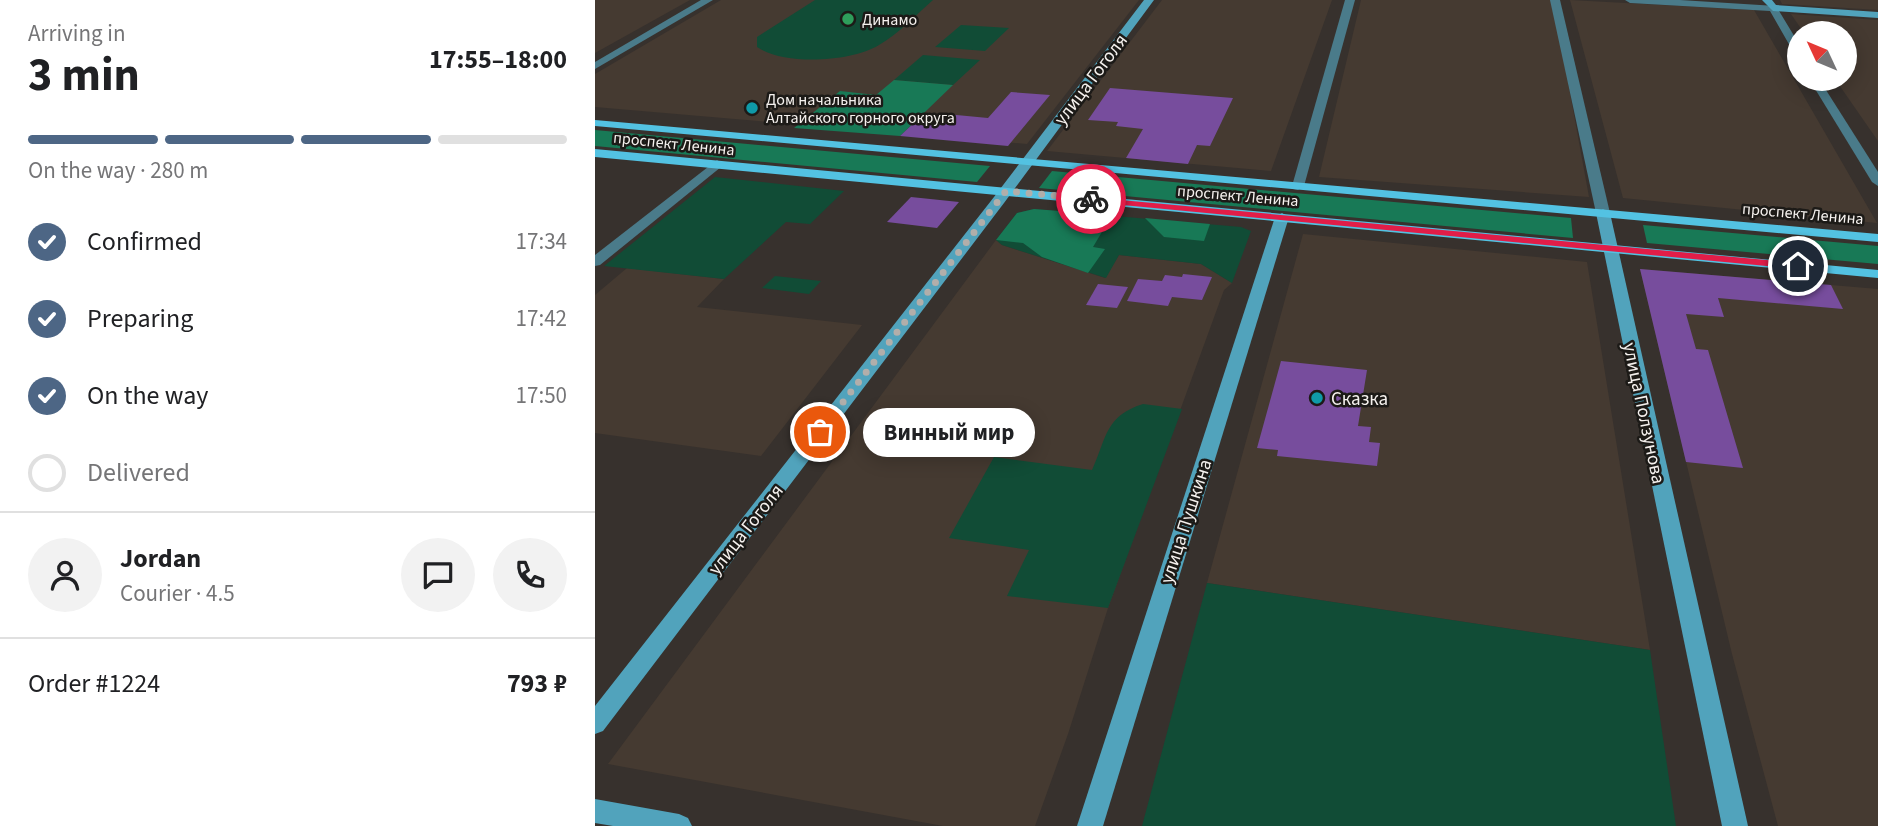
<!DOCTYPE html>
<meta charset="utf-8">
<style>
body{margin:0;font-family:"Source Sans 3",sans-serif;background:#f2f2f2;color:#202124;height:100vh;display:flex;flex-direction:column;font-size:26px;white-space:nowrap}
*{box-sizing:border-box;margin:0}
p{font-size:23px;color:#757577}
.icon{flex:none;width:38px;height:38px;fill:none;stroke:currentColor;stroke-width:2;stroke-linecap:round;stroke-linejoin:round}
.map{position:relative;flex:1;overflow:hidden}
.panel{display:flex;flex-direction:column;background:#fff;width:595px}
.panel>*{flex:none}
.needle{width:46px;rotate:314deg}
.buttons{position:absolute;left:1192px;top:21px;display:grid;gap:14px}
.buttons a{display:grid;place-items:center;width:70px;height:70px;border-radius:50%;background:#fff;box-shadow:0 4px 18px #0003;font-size:35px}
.pin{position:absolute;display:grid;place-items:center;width:60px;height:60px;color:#fff;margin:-30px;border:4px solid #fff;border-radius:50%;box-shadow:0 2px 7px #0007}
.courier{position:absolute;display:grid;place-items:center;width:70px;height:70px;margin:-35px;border:5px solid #e11d48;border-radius:50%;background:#fff;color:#222;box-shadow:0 2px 9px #0007}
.bubble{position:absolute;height:49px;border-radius:24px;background:#fff;box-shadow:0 4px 18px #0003;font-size:23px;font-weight:700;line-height:49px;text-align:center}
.summary em{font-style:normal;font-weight:700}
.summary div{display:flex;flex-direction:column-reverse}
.summary{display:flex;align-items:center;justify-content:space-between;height:119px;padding:0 28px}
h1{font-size:46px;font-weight:700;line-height:52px}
.bar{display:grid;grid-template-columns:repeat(4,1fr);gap:10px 7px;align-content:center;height:84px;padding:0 28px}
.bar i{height:9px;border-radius:5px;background:#e0e0e0}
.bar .current{background:#4d6685}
.bar p{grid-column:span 4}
.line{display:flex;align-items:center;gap:18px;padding:0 28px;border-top:2px solid #e0e0e0}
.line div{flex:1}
.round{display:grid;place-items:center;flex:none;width:74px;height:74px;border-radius:37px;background:#f2f2f2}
ol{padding:0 28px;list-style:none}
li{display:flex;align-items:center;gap:21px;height:77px}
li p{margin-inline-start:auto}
li .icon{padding:7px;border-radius:50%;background:#4d6685;color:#fff;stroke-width:4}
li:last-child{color:#757577}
li i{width:38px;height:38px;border:4px solid #e0e0e0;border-radius:50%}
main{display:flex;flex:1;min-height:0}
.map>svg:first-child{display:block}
</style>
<main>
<section class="panel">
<div class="summary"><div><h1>3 min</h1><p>Arriving in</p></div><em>17:55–18:00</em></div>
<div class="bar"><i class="current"></i><i class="current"></i><i class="current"></i><i></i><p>On the way · 280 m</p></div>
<ol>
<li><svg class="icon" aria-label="check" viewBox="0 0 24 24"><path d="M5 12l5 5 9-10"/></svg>Confirmed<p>17:34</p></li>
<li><svg class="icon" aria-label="check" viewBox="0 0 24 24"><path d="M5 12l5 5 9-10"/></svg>Preparing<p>17:42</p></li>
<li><svg class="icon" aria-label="check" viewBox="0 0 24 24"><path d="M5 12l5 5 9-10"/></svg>On the way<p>17:50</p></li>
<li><i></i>Delivered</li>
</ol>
<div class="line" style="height:126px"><a class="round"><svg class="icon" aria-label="person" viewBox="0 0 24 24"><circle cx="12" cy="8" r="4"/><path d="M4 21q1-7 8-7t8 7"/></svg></a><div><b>Jordan</b><p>Courier · 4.5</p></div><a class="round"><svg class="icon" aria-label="chat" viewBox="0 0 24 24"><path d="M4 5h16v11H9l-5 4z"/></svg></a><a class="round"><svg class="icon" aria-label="phone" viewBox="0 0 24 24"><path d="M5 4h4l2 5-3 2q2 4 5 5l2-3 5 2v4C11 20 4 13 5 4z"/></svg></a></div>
<div class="line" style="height:91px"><div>Order #1224</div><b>793 ₽</b></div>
</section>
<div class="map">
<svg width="1283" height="826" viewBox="0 0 1283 826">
<rect width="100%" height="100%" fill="#37312d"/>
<g fill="#453a31">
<path d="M0,0H95L0,53Z"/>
<path d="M126,0H544L432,144L0,107V74Z"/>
<path d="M567,0H737L676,171L452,151Z"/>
<path d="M766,0H958L994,197L724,177Z"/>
<path d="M975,0L1159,10L1282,223L1028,198Z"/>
<path d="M1185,0H1283V10L1187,4Z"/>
<path d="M1196,14L1283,20V141L1240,79H1250V33H1209Z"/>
<path d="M708,234L992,262L1055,650L612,583Z"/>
<path d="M401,240L407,245L510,278L524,255L606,264L637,283L629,290L513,608L473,734L440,826H348L13,764Z"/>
<path d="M32,268L129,279L102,307L267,325L166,456L0,433V295Z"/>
<path d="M1045,269L1283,289V826H1183L1137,654Z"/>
</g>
<g fill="#114c36">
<path d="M220,0H338C321,15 303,34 284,45C256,62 189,66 162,47V37Z"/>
<path d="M366,25L414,28L390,51L340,47Z"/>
<path d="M328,55L385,60L358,85L299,80Z"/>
<path d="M120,177L249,191L215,224L191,222L129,279L9,266Z"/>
<path d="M439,209L646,227L656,231L637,283L606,264L524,255L511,278L407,245L401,240L422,213Z"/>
<path d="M180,276L226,281L214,294L167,288Z"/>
<path d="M548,404L587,409L513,608L412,596L434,550L354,538L399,457L497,470C512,437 510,416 548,404Z"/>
<path d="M612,583L1055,650L1081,826H547Z"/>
</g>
<g fill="#187956">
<path d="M299,80L358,85L305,136L199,128L245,91L281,95Z"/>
<path d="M0,130L395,166L382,182L0,146Z"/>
<path d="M457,171L976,218L978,238L444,188Z"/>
<path d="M439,209L517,215L498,247L510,249L493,273L447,257L428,243L401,240L422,213Z"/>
<path d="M550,218L615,224L609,241L569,237Z"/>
<path d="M1048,225L1283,246V264L1052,243Z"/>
</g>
<g fill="#774d9d">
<path d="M515,88L638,98L615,146L602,145L593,164L531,158L548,129L521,126L523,122L493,120Z"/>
<path d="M416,92L455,95L413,146L305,136L323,119L344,121L351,114L393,118Z"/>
<path d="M316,197L364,202L342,228L292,222Z"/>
<path d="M1045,269L1236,285L1248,309L1123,298L1129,317L1091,314L1101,349L1113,350L1148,468L1091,462Z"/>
<path d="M588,274L617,277L607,300L577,297L573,306L532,301L543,279L567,281L570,275L587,277Z"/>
<path d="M503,284L533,287L522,308L491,305Z"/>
<path d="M686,361L772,370L763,426L776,427L774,442L785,443L782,466L682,456L683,450L662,448Z"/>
</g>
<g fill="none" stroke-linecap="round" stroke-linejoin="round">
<g fill="#4a7b8a" fill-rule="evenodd">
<path d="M106,0H118L0,69V62Z"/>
<path d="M750,0H760L709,186L703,190L698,189L697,186Z"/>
<path d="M955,0H965L1015,213L1013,216L1008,217L1001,213Z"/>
<path d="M1030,0H1085L1181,6L1204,44V56L1199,53L1175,11L1035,3Z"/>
<path d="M1214,79H1224L1283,172V186L1277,182Z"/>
<path d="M122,160L128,164L126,167L5,265L0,266V255Z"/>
</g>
<g fill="#51a3bc" fill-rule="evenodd">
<path d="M549,0H559L409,203L8,731L0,734V706L399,197Z"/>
<path d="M1167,0H1177L1181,5L1283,12V18L1178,11Z"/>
<path d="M1008,209L1015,213L1153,826H1127L1001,213Z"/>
<path d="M687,213L694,217L508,826H482L680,217Z"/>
<path d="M0,799L84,814L93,818L97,826H18L0,823Z"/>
</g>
<g fill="#53c2e2" fill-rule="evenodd">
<path d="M0,120L1283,234V242L0,126Z"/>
<path d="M0,149L1283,270V278L0,157Z"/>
</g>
</g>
<path fill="#e11d48" d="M493,197L1203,263L1207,266L1203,269L496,202Z"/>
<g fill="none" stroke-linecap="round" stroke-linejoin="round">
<path stroke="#b2aeaa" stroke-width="7" stroke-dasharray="0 12.6" d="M225,432L411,191L496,199"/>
</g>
<circle fill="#2e9e5b" stroke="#1c1a17" stroke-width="2.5" cx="253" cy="19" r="7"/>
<g fill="#0f9aa8" stroke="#1c1a17" stroke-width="2.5">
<circle cx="157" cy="108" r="7"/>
<circle cx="722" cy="398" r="7"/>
</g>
<g text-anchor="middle" stroke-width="5" stroke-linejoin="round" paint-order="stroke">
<g font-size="16" fill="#f5f1ee" stroke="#1c1a17" text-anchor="start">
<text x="267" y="25">Динамо</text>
<text x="171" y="105">Дом начальника<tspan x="171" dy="18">Алтайского горного округа</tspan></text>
</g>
<g font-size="16" fill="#f5f1ee" stroke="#1c1a17">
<text transform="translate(79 143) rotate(6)" y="6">проспект Ленина</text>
<text transform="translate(643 195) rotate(5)" y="6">проспект Ленина</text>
<text transform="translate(1208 213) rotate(5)" y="6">проспект Ленина</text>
</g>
<g font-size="19" fill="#f5f1ee" stroke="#1c1a17">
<text transform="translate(495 79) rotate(-53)" y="7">улица Гоголя</text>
<text transform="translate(1050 413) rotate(78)" y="7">улица Ползунова</text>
<text transform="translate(590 521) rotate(-72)" y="7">улица Пушкина</text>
<text transform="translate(150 529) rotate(-52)" y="7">улица Гоголя</text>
</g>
<g font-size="19" fill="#f5f1ee" stroke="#1c1a17" text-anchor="start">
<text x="736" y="405">Сказка</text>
</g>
</g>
</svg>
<div class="buttons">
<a><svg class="needle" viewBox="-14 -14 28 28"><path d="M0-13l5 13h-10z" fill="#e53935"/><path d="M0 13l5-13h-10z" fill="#757577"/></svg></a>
</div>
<div class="pin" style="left:225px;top:432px;background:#ea580c"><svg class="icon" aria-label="bag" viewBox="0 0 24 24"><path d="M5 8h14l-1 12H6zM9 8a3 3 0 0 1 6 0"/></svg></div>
<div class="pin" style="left:1203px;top:266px;background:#1f2937"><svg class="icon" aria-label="home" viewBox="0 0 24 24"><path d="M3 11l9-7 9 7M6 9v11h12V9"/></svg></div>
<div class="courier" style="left:496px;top:199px"><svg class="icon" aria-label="bike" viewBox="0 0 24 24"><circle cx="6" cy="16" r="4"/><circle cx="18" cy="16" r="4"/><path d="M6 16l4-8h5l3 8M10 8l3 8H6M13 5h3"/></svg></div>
<div class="bubble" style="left:268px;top:408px;width:172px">Винный мир</div>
</div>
</main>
